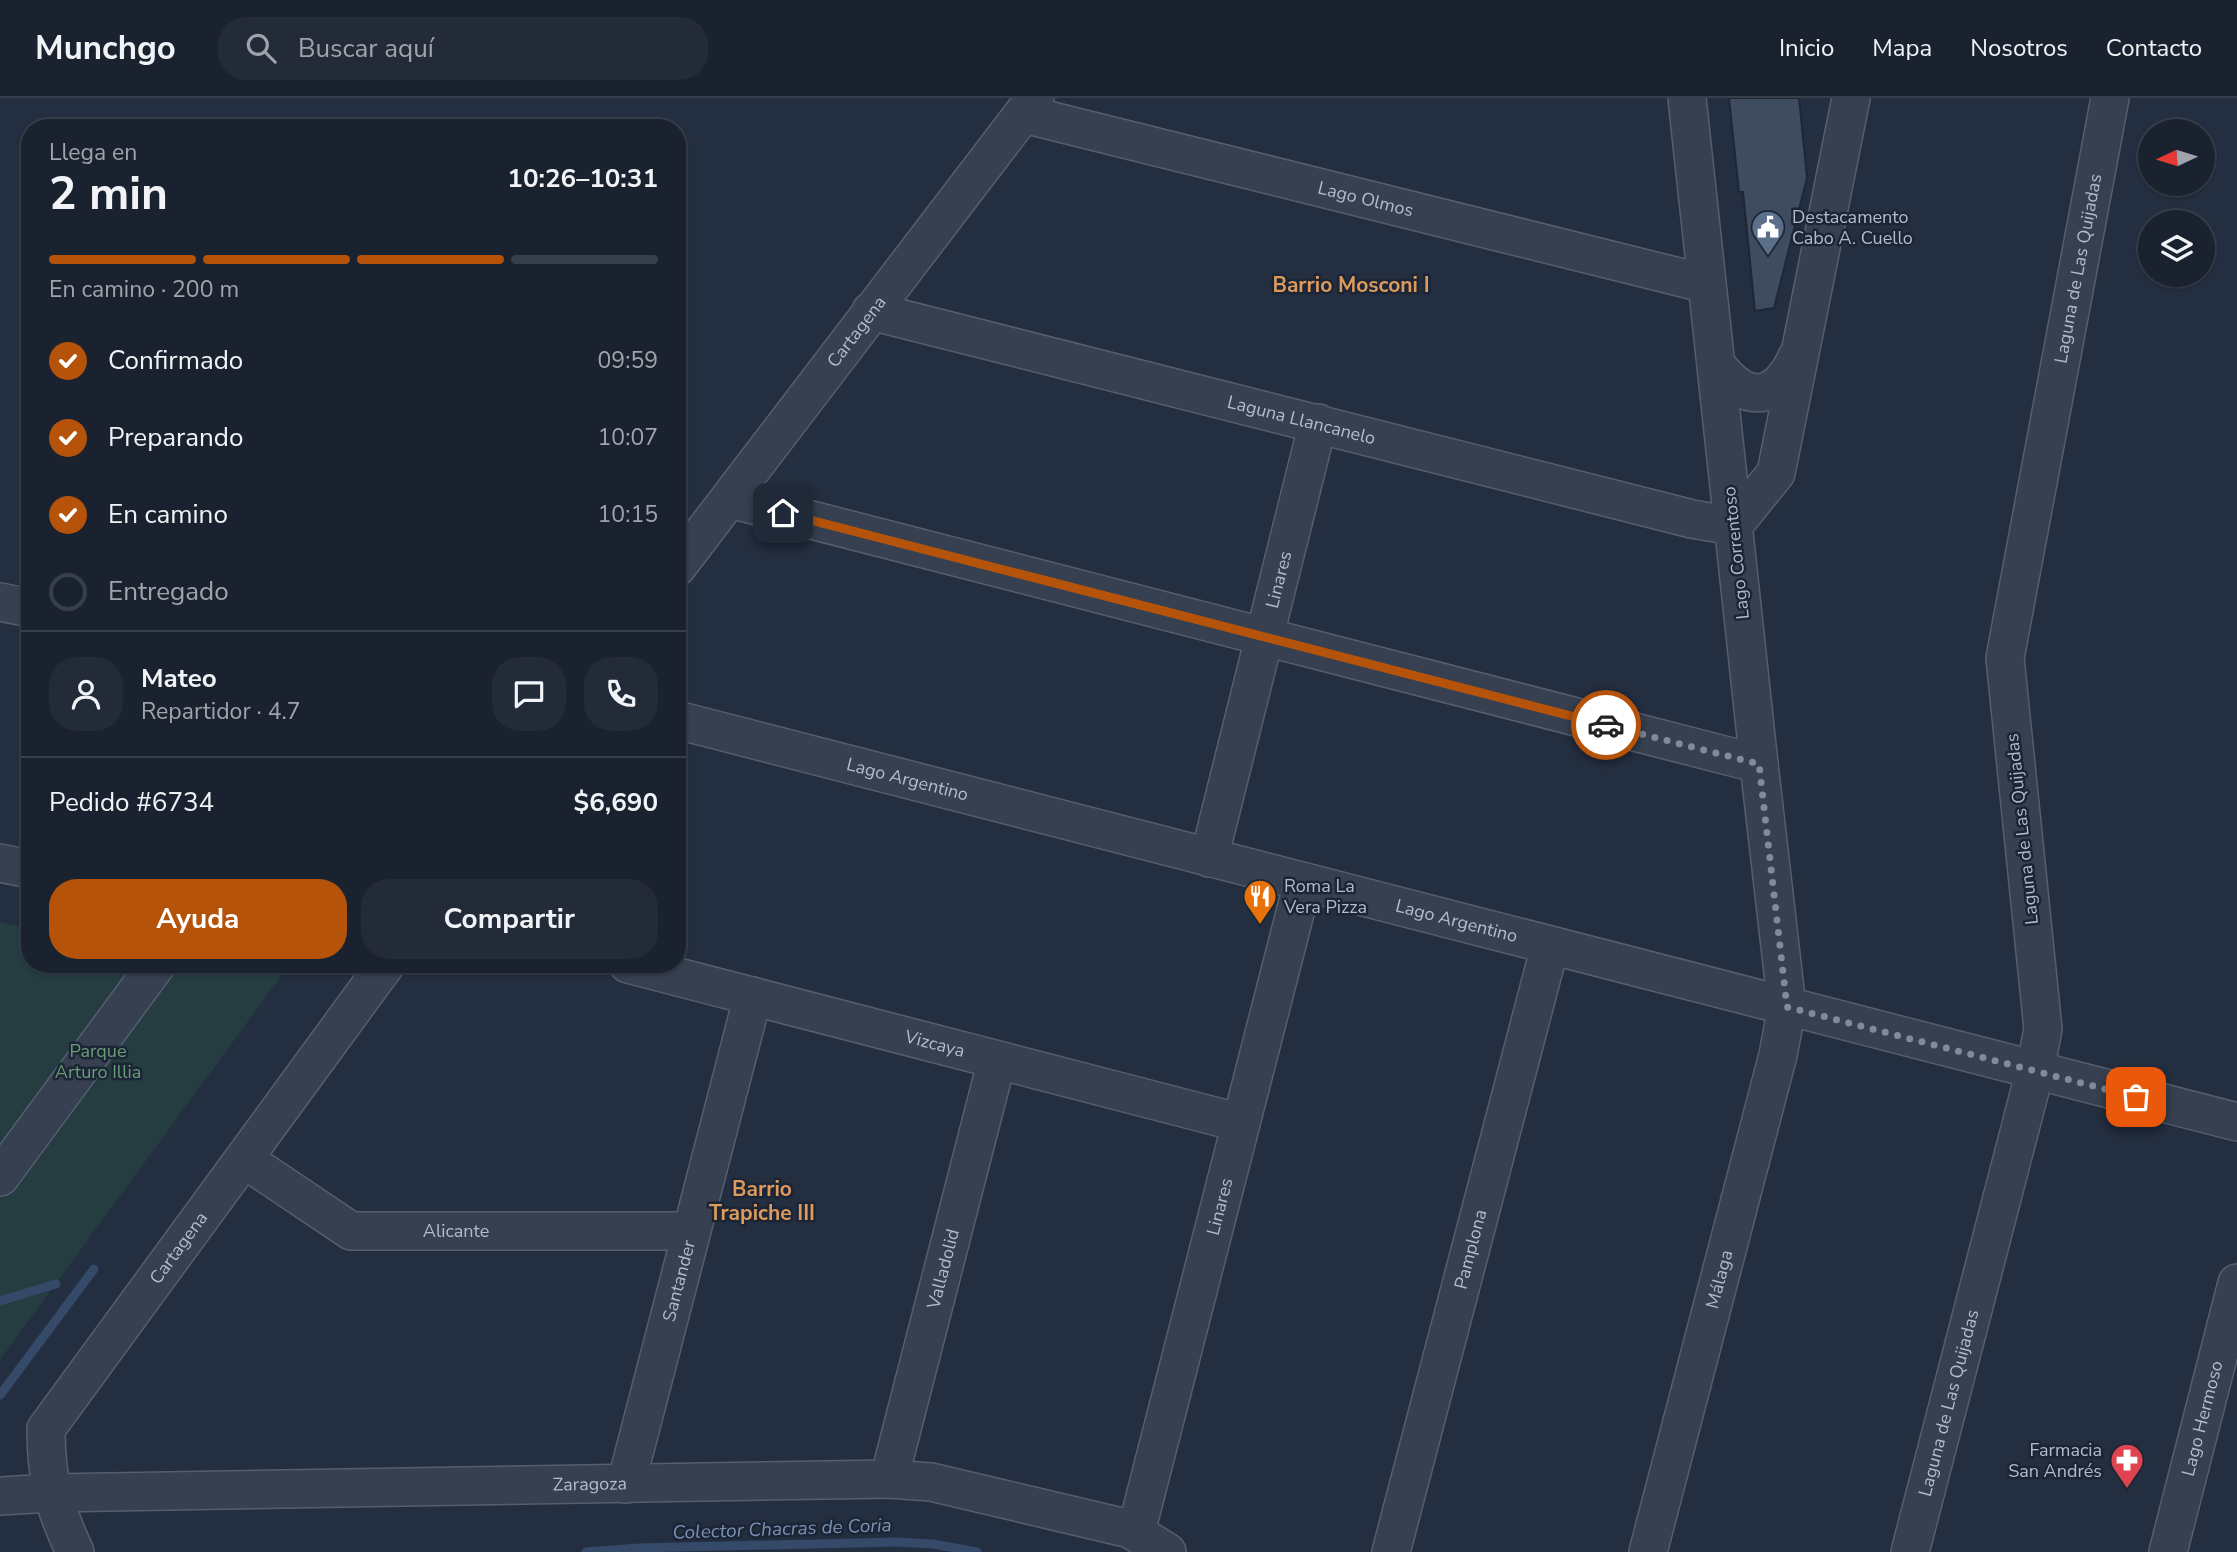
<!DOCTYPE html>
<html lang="es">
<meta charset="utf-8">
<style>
body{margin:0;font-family:"Nunito Sans",sans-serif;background:#232a38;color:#f1f3f6;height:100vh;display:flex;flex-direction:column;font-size:26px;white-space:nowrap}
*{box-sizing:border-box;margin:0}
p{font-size:23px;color:#9fa4ab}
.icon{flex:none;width:38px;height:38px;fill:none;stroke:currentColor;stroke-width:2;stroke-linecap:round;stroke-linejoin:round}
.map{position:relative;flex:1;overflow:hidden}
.panel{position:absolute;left:21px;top:21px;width:665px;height:854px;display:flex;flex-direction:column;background:#1a2230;border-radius:28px;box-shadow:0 2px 5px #0004,0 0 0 2px #383f4c}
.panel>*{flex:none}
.needle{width:46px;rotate:266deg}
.buttons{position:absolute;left:2138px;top:21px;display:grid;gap:14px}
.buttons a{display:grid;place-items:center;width:77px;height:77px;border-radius:50%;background:#1a2230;box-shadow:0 2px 5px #0004,0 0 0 2px #383f4c;font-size:35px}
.pin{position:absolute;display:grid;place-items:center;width:60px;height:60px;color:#fff;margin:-30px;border-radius:14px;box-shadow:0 4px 10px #0006}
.courier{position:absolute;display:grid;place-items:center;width:70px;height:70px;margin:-35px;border:5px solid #b45309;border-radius:50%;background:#fff;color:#222;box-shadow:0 2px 9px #0007}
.head em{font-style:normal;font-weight:700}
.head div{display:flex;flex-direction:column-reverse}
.head{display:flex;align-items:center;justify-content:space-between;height:119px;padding:0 28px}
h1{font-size:46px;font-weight:700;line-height:52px}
.bar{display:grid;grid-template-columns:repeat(4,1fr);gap:10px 7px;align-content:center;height:84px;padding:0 28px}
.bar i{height:9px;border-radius:5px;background:#383f4c}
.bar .current{background:#b45309}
.bar p{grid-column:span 4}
.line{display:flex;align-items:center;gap:18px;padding:0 28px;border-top:2px solid #383f4c}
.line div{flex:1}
.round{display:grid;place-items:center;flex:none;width:74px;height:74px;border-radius:28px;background:#232a38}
ol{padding:0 28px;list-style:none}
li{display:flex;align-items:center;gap:21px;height:77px}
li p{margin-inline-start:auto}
li .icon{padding:7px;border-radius:50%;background:#b45309;color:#fff;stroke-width:4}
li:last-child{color:#9fa4ab}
li i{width:38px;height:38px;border:4px solid #383f4c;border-radius:50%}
.action{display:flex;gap:14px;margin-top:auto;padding:14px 28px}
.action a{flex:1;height:80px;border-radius:28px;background:#b45309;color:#fff;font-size:28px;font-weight:700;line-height:80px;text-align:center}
.action a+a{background:#232a38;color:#f1f3f6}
header{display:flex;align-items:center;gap:42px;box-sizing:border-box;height:98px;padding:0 35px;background:#1a2230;border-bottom:2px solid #383f4c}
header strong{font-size:33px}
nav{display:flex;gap:38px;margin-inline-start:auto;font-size:24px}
.search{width:490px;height:63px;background:#232a38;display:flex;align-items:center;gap:18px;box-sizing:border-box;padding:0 24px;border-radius:28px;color:#9fa4ab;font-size:26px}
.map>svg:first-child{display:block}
</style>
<header>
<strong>Munchgo</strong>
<div class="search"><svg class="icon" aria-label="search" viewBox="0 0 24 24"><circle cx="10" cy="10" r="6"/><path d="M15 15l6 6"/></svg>Buscar aquí</div>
<nav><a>Inicio</a><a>Mapa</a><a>Nosotros</a><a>Contacto</a></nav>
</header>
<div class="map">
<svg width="2237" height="1454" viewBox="0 0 2237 1454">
<rect width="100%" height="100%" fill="#232e40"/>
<path fill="#253d41" d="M0,824L30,831V866H187L210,871L214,866H290L0,1262Z"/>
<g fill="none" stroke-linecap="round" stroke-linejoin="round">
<g stroke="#354968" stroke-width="9">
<path d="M0,1203L56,1186"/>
<path d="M0,1297L94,1171"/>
<path d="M586,1454L638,1450L897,1444L933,1446L977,1454"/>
</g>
</g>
<path fill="#3f4c60" stroke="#1e2737" stroke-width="2" d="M1729,0H1799L1807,80L1774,210L1755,213L1743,94H1739Z"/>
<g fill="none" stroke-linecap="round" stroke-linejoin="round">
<defs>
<g id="minor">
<path id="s1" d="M1024,16L1707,186"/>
<path id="s2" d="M871,213L1692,421L1733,428L1776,375L1851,0"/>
<path d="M1716,266C1745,306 1776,305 1797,259"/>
<path d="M730,401L1759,666"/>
<path id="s3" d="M677,469L1035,0"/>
<path d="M0,504L30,510"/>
<path id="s4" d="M677,622L2237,1024"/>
<path id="s5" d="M1209,760L1318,325"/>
<path d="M0,765L30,771"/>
<path id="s6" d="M628,866L1241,1025"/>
<path id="s7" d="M244,1061L351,1133H691"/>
<path d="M0,1079L157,866"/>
<path id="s8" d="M889,1381L997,962"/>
<path id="s9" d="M626,1386L753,898"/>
<path id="s10" d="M0,1398L51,1395L889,1381L931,1384L1130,1431L1167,1454"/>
<path id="s11" d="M1136,1434L1303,784"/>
<path id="s12" d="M75,1454C54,1409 46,1381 46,1331L386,866"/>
<path id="s13" d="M1391,1454L1550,848"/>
<path id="s14" d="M1648,1454L1778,957L1787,909L1759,666L1687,0"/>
<path id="s15" d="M1910,1454L2035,973L2043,931L2005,560L2110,0"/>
<path id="s16" d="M2168,1454L2237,1185"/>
</g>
</defs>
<use href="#minor" stroke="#555e6e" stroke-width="40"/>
<use href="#minor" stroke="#374050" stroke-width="37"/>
</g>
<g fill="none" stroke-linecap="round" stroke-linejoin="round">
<path stroke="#818a9a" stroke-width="7" stroke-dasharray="0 12.6" d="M1606,627L1759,666L1787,909L2136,999"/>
<path stroke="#b45309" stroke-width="9" d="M783,415L1606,627"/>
</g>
<defs>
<symbol id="civic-pin" viewBox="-11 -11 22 30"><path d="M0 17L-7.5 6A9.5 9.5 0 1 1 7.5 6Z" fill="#5c6f8a" stroke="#1c2535"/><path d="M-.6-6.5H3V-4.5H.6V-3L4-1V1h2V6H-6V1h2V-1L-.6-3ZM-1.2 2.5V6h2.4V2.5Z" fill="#fff"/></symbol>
<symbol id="restaurant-pin" viewBox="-11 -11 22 30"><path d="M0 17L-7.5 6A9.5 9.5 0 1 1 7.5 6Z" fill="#e8710a" stroke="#1c2535"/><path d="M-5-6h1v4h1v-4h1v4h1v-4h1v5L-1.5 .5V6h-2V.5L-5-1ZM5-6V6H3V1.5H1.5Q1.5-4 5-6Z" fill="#fff"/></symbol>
<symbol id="pharmacy-pin" viewBox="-11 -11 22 30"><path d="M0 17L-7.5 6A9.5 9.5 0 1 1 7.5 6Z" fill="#e0444e" stroke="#1c2535"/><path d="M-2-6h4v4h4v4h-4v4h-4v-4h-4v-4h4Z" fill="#fff"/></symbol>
</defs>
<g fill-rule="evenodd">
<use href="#civic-pin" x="1749" y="110" width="38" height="52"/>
<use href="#restaurant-pin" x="1241" y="779" width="38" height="52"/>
<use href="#pharmacy-pin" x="2108" y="1343" width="38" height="52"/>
</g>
<g text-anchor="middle" stroke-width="5" stroke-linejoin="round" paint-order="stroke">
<g font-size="18" fill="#b3bbcb" stroke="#1c2535">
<text dy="6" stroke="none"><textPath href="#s1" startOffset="352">Lago Olmos</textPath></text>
<text dy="6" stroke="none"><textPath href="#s15" startOffset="1309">Laguna de Las Quijadas</textPath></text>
<text dy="6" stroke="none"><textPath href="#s3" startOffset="296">Cartagena</textPath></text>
<text dy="6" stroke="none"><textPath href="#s2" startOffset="444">Laguna Llancanelo</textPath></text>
<text transform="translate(1736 455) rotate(-96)" y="6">Lago Correntoso</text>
<text dy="6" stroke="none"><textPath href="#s5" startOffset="287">Linares</textPath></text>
<text dy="6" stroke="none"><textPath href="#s4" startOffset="238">Lago Argentino</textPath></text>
<text transform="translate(2022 731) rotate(-96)" y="6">Laguna de Las Quijadas</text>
<text dy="6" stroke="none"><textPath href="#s4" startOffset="805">Lago Argentino</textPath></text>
<text dy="6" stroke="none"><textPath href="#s6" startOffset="317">Vizcaya</textPath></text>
<text dy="6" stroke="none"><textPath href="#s11" startOffset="336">Linares</textPath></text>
<text dy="6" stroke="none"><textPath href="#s7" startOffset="234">Alicante</textPath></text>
<text dy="6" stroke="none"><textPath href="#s12" startOffset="352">Cartagena</textPath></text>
<text dy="6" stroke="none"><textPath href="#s13" startOffset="313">Pamplona</textPath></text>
<text dy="6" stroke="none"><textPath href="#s8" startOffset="217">Valladolid</textPath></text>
<text dy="6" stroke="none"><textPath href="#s14" startOffset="282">Málaga</textPath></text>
<text dy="6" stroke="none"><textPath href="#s9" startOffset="210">Santander</textPath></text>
<text dy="6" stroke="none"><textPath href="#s15" startOffset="154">Laguna de Las Quijadas</textPath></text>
<text dy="6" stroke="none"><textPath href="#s16" startOffset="138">Lago Hermoso</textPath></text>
<text dy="6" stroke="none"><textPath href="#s10" startOffset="590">Zaragoza</textPath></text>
</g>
<g font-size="18" fill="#b3bbcb" stroke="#1c2535" text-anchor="start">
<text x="1792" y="125">Destacamento<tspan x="1792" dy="21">Cabo A. Cuello</tspan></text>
<text x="1284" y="794">Roma La<tspan x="1284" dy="21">Vera Pizza</tspan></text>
<text x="2102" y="1358" text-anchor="end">Farmacia<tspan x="2102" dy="21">San Andrés</tspan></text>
</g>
<g font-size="18" fill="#699d77" stroke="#1c2535">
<text x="98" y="959">Parque<tspan x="98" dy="21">Arturo Illia</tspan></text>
</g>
<g font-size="19" font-style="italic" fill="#7990b4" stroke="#1c2535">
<text transform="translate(782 1430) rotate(-2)" y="7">Colector Chacras de Coria</text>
</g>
<g font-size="21" font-weight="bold" fill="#dc9a5d" stroke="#1c2535">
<text x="1351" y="194">Barrio Mosconi I</text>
<text x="762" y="1098">Barrio<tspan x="762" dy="24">Trapiche III</tspan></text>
</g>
</g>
</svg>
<div class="buttons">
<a><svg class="needle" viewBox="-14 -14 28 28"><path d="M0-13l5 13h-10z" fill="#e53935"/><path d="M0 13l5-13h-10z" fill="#9fa4ab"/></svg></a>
<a><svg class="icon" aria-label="layers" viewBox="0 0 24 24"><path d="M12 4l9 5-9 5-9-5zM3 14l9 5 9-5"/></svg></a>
</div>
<div class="pin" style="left:2136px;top:999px;background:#ea580c"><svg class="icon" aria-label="bag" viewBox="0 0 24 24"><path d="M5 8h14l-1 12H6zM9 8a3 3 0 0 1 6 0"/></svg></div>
<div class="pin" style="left:783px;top:415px;background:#1f2937"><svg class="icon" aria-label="home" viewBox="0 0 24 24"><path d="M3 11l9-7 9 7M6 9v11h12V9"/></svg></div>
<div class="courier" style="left:1606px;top:627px"><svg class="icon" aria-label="car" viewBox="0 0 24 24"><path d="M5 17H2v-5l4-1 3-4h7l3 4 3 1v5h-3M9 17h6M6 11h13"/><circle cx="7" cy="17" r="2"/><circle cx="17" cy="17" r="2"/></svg></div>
<section class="panel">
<div class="head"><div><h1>2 min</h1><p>Llega en</p></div><em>10:26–10:31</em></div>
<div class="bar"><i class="current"></i><i class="current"></i><i class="current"></i><i></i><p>En camino · 200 m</p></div>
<ol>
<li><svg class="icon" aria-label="check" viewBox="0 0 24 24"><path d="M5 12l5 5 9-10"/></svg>Confirmado<p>09:59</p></li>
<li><svg class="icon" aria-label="check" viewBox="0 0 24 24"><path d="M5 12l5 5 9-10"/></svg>Preparando<p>10:07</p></li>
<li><svg class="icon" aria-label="check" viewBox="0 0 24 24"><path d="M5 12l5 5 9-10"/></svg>En camino<p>10:15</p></li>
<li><i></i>Entregado</li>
</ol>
<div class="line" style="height:126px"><a class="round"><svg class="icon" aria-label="person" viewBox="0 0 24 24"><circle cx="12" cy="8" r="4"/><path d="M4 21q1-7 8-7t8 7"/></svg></a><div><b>Mateo</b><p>Repartidor · 4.7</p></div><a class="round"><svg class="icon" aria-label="chat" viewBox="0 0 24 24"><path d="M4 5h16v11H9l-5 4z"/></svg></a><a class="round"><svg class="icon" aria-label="phone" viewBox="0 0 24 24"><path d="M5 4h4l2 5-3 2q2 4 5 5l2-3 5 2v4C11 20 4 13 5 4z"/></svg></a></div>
<div class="line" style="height:91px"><div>Pedido #6734</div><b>$6,690</b></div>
<div class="action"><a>Ayuda</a><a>Compartir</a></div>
</section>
</div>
